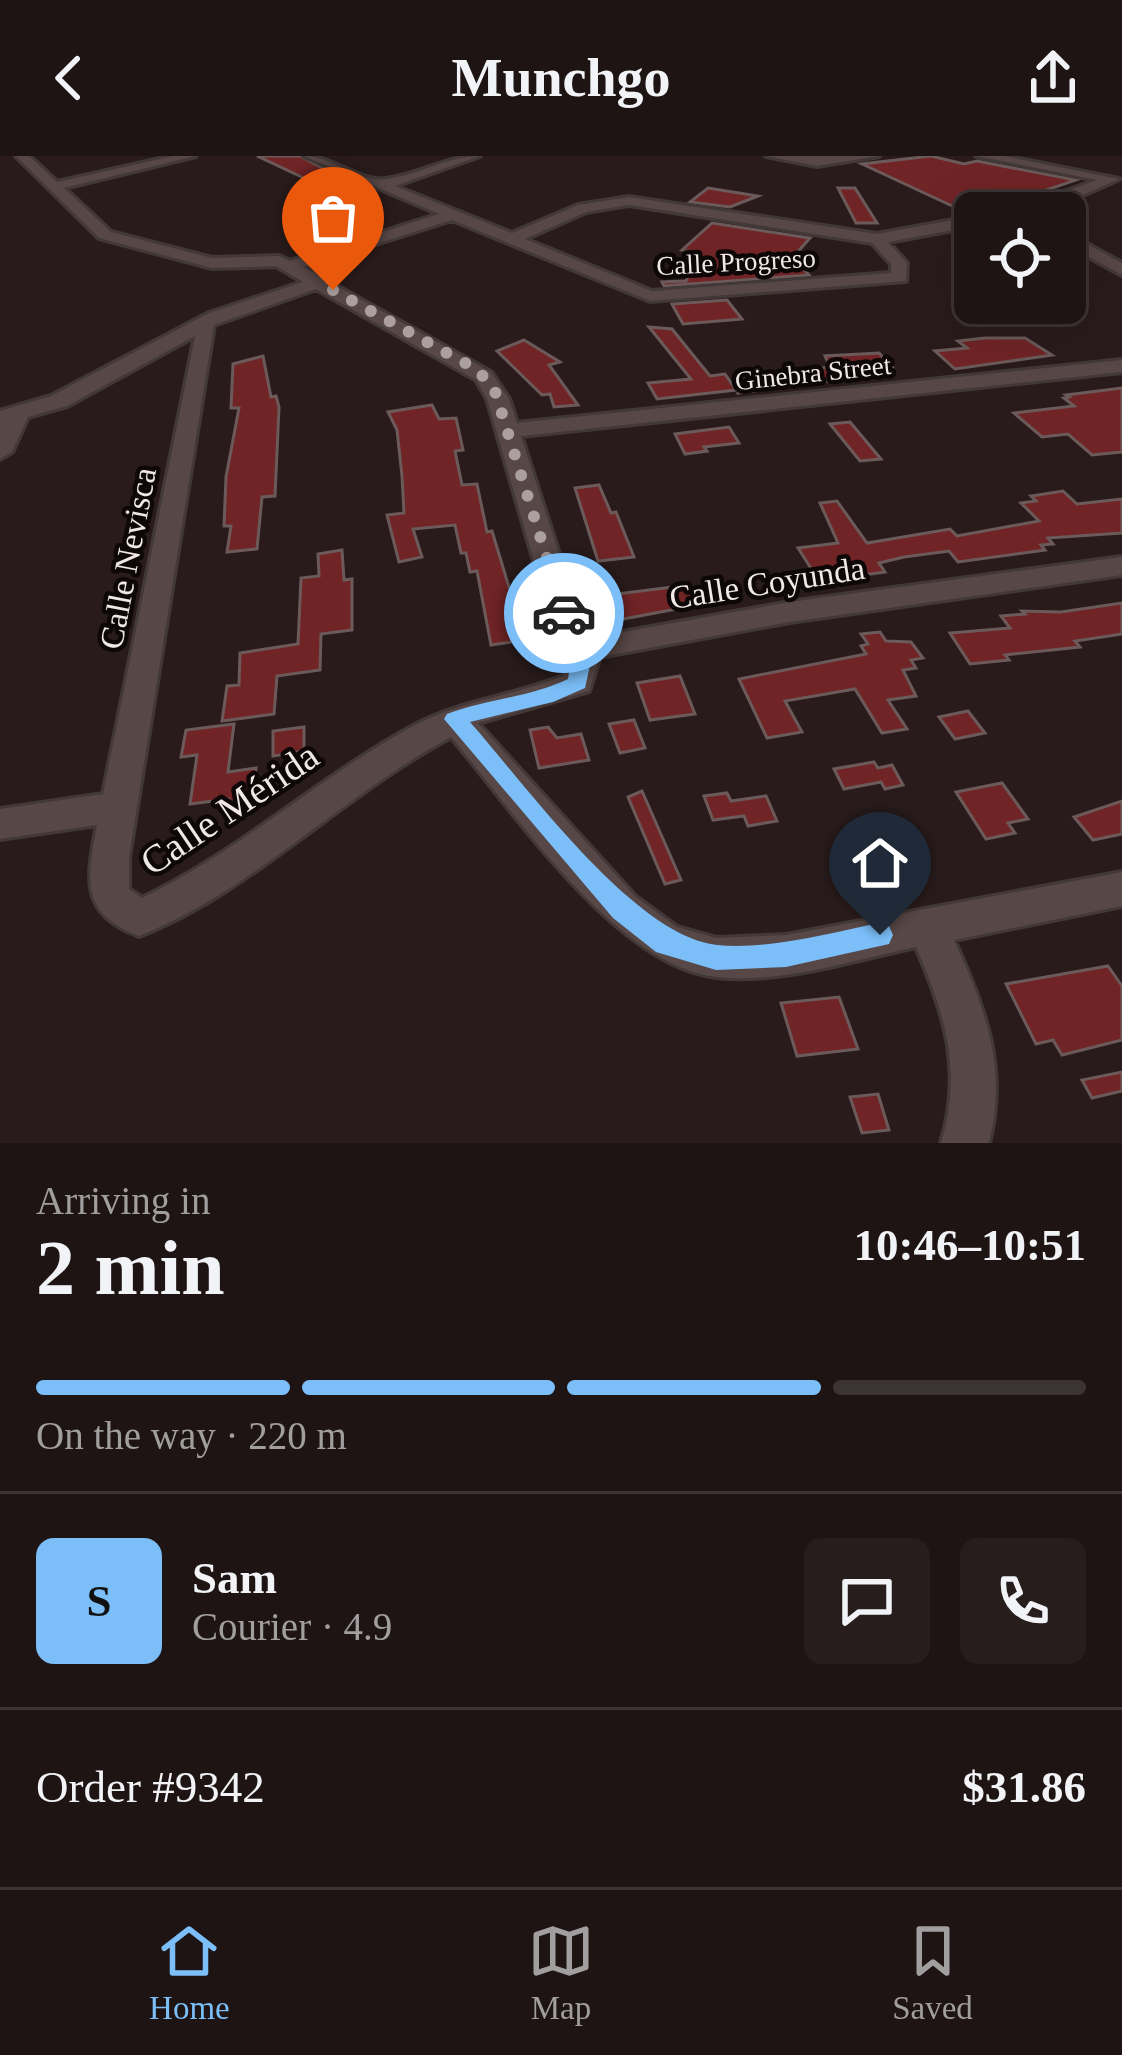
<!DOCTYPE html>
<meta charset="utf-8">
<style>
body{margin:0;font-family:Georgia,serif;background:#271d1d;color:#f1f3f6;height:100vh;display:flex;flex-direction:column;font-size:45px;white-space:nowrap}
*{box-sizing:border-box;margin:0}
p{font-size:39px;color:#a19ea0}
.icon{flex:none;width:66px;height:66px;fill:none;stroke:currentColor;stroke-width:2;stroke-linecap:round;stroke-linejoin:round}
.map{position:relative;height:987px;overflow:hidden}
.side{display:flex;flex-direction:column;background:#1f1414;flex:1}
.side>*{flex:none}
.buttons{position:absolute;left:954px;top:36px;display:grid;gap:24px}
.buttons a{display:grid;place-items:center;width:132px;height:132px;border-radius:18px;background:#1f1414;box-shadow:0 12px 48px #0002,0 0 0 3px #3c3334;font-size:60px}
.pin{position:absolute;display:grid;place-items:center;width:102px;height:102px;color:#fff;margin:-123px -51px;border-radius:50% 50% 50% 0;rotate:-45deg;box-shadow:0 0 12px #0007}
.pin .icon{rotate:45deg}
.courier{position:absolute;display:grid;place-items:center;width:120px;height:120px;margin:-60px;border:9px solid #7bbef8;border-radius:50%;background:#fff;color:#222;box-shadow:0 3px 15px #0007}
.overview em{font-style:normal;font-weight:800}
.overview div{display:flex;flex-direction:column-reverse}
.overview{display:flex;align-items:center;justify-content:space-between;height:204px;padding:0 36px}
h1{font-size:78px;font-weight:800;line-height:90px}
.bar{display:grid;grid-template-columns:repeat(4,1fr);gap:18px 12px;align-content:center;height:144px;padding:0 36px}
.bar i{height:15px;border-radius:9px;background:#3c3334}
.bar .on{background:#7bbef8}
.bar p{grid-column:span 4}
.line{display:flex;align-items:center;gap:30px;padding:0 36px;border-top:3px solid #3c3334}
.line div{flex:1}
.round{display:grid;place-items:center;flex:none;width:126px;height:126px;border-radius:18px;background:#271d1d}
header{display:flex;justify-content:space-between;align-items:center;height:156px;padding:0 36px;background:#1f1414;font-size:54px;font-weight:800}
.tab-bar{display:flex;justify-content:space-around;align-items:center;height:168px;border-top:3px solid #3c3334;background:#1f1414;font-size:33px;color:#a19ea0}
.tab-bar a{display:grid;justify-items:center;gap:6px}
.tab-bar .on{color:#7bbef8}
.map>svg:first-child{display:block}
</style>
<header><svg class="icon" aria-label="back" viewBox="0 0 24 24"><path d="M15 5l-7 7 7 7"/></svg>Munchgo<svg class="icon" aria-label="share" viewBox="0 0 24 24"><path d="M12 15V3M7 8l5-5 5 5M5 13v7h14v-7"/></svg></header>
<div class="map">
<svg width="1122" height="987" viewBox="0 0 1122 987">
<rect width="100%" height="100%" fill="#291b1b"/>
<g fill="#702426" stroke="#6b5a59" stroke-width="3">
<path d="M257,0H300L332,17L308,24Z"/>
<path d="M931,0L964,8L977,5L1076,24L1008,47L963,55L862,8Z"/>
<path d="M708,32L758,40L730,51L690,46Z"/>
<path d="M838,32H855L877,67H856Z"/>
<path d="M712,67L810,82L793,101L809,119L664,130L662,126L686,125L697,97L682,94Z"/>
<path d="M727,144L742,163L683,168L672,148Z"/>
<path d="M649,171L672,173L710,220L725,218L736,234L657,243L648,227L691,223Z"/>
<path d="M985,182H1025L1052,199L955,213L935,195L967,192L958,185Z"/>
<path d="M524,184L560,206L549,209L578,249L554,251L550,238L542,239L497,195Z"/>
<path d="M879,197L892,211L879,212L884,218L738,237L736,222L830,211L825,200Z"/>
<path d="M263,200L271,241L276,240L279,251L275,340L262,341L257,393L227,396L231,370H224L226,321L239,252H231L233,208Z"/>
<path d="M1122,232V296L1092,299L1068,278L1042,281L1014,257L1074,250L1064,242L1069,241L1066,239Z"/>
<path d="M432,249L439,263L456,262L463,294L455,295L462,329L477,328L487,376L492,375L525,484L491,489L477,415L470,416L466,397H461L455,369L413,373L422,401L399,406L387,359L404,357L402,320L397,274L388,256Z"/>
<path d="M850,266L881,303L860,305L830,268Z"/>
<path d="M729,271L739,287L704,291L707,295L685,298L675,278Z"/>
<path d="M599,329L611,357L616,356L634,401L598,405L575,332Z"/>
<path d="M1063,335L1077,348L1122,343V377L1048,382L1053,388L1041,389L1045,394L958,406L949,395L904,401L879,407L885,416L819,425L798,392L838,387L820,347L837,345L867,387L950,373L957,380L1039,365L1021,347L1036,345L1031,340Z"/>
<path d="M342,394L344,424L352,423V474L321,478L320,514L277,520L274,558L222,565L227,530L239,529L240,497L298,488L301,422L319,420L318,398Z"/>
<path d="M688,429L698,449L618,464L609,439Z"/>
<path d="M1122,447V478L1075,485L1080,491L1005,499L1009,504L970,508L950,477L1010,472L1001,460L1025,458L1022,455L1061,456Z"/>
<path d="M880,476L886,485L911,486L923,502L911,504L916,512L903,514L916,540L888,544L907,573L882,577L855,533L785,545L802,576L767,582L739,523L866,498L861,490L868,488L861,478Z"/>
<path d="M680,520L695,558L650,564L637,527Z"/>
<path d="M968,555L985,577L955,583L939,561Z"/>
<path d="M634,564L645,592L620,597L609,568Z"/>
<path d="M234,568L228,616L256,612L252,652L227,656L229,643L190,648L197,599L181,601L186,574Z"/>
<path d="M304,571V595L273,600V575Z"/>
<path d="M548,571L557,582L581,578L589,604L539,612L530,574Z"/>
<path d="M874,606L878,612L892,609L903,629L885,633L881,626L844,633L834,613Z"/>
<path d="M1002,627L1028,663L1008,667L1015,677L986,683L956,636Z"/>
<path d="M642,635L681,724L665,728L628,641Z"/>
<path d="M727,637L731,645L766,640L777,665L748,670L744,660L713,664L704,640Z"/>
<path d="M1122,645V678L1093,684L1074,661Z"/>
<path d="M1108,810L1122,830V884L1062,899L1053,884L1036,888L1006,828Z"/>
<path d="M839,841L858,893L797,900L781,847Z"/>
<path d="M1122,916V935L1092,942L1082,924Z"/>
<path d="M878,938L889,974L862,977L850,941Z"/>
</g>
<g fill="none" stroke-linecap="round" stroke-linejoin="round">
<defs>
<g id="minor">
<path d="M16,0H29L57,26L173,0H196L64,32L111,76L212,102L279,100L290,105L439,58L304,0C332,0 361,27 386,23C419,19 447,0 480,0L395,30L512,77L578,49L629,41L877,78L975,60V70L888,86L907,107L906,125L650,145L452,64L303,111L491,216L509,243L517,267L1122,204V216L521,280L582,469L595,481L790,446L1122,401V419L790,466L600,501L589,535L478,567L636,741L677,771L716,782L786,779L1122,716V750L954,784C985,852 1008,912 989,987H941C963,915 945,858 916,791C854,804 782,828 717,821C617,811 514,655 451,581C344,638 248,738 139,780C79,757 87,723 97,669L0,683V653L103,638L195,180L67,250L28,261L12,296L0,303V255L51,240L209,157L303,126L276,110L212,112L99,82ZM629,49L872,87L891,108V117L652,135L525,83L586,56ZM316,133L476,224L487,243L553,471L571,494L563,520C514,540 463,544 415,569C320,620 239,696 142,742L129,733V701L214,169Z"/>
<path d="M766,0H879L817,10Z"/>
<path d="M976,0H1004L1119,23L1054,52L1006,57L1097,24Z"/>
<path d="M1065,76L1122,107V119L1065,88Z"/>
</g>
</defs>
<use href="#minor" stroke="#423837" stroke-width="6"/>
<use href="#minor" fill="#574746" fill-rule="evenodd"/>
</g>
<path fill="#7bbef8" d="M564,451L570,452L584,480L601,492L591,505L585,532L553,546L470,566C525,628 635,781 717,789C771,794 828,777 880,767L889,770L893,779L889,788L786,811L716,814L656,796L613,762L444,563L447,558C487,543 531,541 568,523L571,503L578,494L570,489L554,457Z"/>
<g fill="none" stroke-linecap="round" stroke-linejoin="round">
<path stroke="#aba09f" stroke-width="12" stroke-dasharray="0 21.6" d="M333,134L476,213L494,232L564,457"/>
</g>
<g text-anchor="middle" stroke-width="9" stroke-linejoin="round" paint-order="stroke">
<g font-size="27" fill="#f1e7e6" stroke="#0d0807">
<text transform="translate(736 106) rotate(-3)" y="9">Calle Progreso</text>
<text transform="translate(813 217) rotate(-6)" y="9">Ginebra Street</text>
</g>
<g font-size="33" fill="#f1e7e6" stroke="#0d0807">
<text transform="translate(127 402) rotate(-79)" y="12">Calle Nevisca</text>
<text transform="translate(767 426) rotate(-9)" y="12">Calle Coyunda</text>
</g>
<g font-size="39" fill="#f1e7e6" stroke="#0d0807">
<text transform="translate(229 652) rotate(-34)" y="14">Calle Mérida</text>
</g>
</g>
</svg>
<div class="buttons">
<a><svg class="icon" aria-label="locate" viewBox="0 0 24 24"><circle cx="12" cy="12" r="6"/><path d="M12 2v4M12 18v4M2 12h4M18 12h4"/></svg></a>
</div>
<div class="pin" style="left:333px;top:134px;background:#ea580c"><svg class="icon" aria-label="bag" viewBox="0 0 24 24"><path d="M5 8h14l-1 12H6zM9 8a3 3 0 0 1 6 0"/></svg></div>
<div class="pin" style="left:880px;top:779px;background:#1f2937"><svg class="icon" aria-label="home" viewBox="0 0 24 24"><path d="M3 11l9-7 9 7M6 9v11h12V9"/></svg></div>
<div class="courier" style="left:564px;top:457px"><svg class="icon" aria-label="car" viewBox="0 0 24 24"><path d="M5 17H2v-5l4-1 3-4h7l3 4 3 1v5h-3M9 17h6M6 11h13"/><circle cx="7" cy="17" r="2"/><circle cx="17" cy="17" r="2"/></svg></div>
</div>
<section class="side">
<div class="overview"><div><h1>2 min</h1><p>Arriving in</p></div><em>10:46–10:51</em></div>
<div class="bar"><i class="on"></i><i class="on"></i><i class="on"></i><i></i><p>On the way · 220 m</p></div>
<div class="line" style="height:216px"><b class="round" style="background:#7bbef8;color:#111">S</b><div><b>Sam</b><p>Courier · 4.9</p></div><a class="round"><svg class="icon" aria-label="chat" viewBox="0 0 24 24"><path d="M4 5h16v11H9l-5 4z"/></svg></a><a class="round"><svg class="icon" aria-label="phone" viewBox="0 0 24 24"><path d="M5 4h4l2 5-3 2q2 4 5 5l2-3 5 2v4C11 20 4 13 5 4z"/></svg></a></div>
<div class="line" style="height:156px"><div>Order #9342</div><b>$31.86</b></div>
</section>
<nav class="tab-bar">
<a class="on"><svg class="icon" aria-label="home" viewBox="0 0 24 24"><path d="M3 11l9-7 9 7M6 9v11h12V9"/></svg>Home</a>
<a><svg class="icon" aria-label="map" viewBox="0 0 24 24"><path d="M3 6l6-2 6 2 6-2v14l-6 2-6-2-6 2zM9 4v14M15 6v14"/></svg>Map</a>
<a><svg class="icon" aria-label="saved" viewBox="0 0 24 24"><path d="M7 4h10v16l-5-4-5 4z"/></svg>Saved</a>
</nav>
